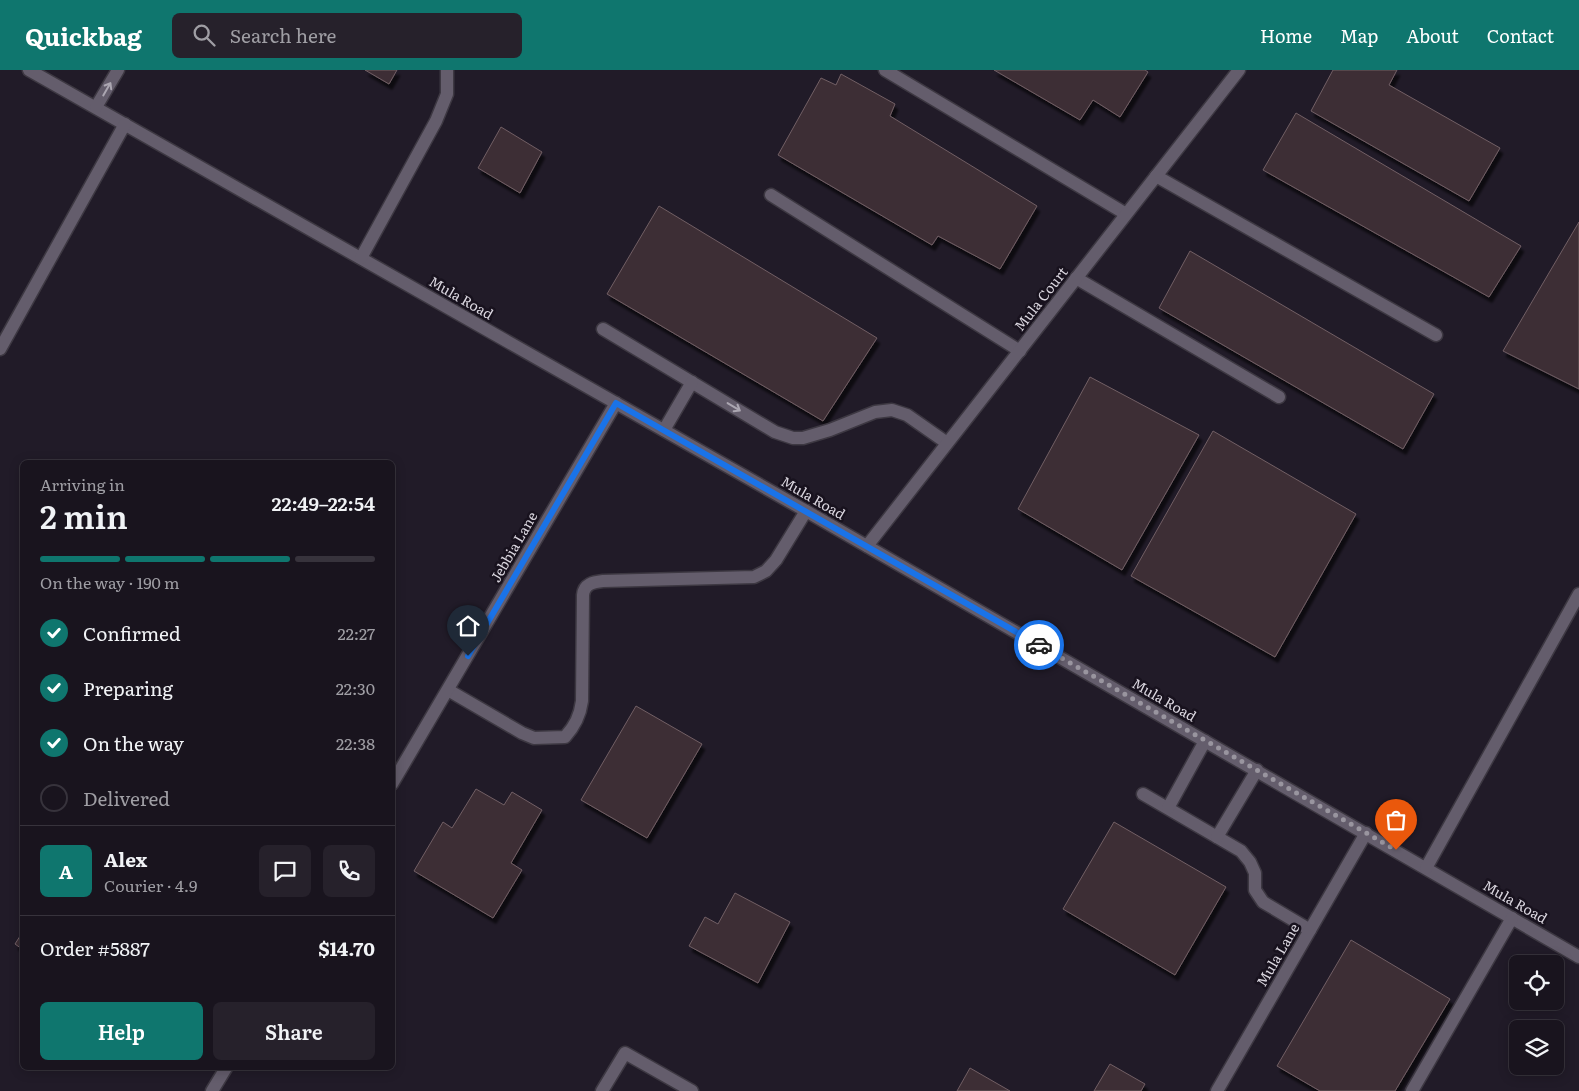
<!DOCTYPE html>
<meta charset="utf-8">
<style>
body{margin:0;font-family:Literata,serif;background:#26212b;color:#f1f3f6;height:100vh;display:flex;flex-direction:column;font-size:19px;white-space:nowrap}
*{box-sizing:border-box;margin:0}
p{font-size:16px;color:#9f9ea4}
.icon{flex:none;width:28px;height:28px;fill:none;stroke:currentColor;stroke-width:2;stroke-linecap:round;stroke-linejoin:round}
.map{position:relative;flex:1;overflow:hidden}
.side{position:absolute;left:20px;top:390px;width:375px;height:610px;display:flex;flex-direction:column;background:#19141e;border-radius:8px;box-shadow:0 2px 12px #0003,0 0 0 1px #37333c}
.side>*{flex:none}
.buttons{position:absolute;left:1509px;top:885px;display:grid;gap:10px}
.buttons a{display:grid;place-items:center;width:55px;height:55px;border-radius:8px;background:#19141e;box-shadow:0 2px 12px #0003,0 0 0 1px #37333c;font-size:25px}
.pin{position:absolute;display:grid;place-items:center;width:42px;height:42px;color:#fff;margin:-51px -21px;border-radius:50% 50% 50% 0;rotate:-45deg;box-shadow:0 0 5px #0007}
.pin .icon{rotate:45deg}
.courier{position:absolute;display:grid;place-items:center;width:50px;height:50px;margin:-25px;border:4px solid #1a73e8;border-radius:50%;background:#fff;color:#222;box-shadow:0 1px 6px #0007}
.overview em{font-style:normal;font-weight:600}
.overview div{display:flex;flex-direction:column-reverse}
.overview{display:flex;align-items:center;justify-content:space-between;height:85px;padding:0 20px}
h1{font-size:32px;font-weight:600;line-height:38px}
.bar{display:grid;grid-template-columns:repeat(4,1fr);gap:8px 5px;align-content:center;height:60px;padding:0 20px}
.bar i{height:6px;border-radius:4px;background:#37333c}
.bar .on{background:#0f766e}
.bar p{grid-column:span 4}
.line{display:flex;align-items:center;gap:12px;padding:0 20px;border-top:1px solid #37333c}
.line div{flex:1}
.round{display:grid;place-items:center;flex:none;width:52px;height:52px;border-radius:8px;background:#26212b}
ol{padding:0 20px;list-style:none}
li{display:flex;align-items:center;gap:15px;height:55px}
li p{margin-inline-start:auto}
li .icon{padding:5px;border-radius:50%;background:#0f766e;color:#fff;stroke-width:4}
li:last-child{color:#9f9ea4}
li i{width:28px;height:28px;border:2px solid #37333c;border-radius:50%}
.button{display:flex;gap:10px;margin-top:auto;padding:10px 20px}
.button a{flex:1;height:58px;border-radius:8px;background:#0f766e;color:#fff;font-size:20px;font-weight:600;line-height:58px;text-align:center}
.button a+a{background:#26212b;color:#f1f3f6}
header{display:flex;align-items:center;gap:30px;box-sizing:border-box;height:70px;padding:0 25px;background:#0f766e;color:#fff}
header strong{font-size:24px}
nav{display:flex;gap:28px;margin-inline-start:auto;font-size:18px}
.search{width:350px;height:45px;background:#26212b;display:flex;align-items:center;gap:12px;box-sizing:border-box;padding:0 18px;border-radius:8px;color:#9f9ea4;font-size:19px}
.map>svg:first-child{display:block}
</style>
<header>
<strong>Quickbag</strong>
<div class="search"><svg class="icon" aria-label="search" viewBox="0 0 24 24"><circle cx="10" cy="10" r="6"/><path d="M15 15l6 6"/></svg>Search here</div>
<nav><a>Home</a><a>Map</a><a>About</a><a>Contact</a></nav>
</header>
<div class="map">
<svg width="1579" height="1021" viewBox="0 0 1579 1021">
<defs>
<filter id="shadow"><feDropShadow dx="3" dy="5.5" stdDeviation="1" flood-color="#0009"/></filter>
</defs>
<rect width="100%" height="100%" fill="#211b28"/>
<g fill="#3e2e34" stroke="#715f65" filter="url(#shadow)">
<path d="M365,0H397L389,14Z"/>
<path d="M994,0H1145L1148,2L1120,47L1093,30L1080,50Z"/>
<path d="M1333,0H1397L1389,15L1500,78L1469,131L1311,41Z"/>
<path d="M841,4L895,34L890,46L1037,136L1000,199L938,166L932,175L778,85L821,8L836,15Z"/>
<path d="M1296,43L1521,176L1489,227L1263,100Z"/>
<path d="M501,57L542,82L520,123L478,98Z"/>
<path d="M659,136L877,268L823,351L607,224Z"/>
<path d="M1579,152V319L1503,281Z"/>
<path d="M1190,181L1434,324L1403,379L1159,238Z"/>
<path d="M1090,307L1199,365L1122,500L1018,439Z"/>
<path d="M1213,361L1356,444L1275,587L1131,506Z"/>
<path d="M636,636L702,674L647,768L581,730Z"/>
<path d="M476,719L504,735L512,722L542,740L511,793L522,800L493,848L414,801L443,752L452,758Z"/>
<path d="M1114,752L1226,817L1175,905L1063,839Z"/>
<path d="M735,823L790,852L758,913L689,876L705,847L718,854Z"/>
<path d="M22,863V879L15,874Z"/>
<path d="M1351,870L1450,929L1395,1021H1320L1277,996Z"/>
<path d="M1110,994L1145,1014L1141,1021H1094Z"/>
<path d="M970,998L1010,1021H957Z"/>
</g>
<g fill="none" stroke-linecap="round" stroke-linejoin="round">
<defs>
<g id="minor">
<path d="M29,0L806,441L1579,887"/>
<path d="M885,0L1126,144"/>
<path d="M96,37L118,0"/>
<path d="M1156,106L1436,265"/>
<path d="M771,125L1020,281"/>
<path d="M361,188L436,51L447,24V0"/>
<path d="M1076,208L1279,327"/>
<path d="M603,259L775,362L793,368H803L830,360L875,342L892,340L907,345L947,373"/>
<path d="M0,279L125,54"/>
<path d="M664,360L692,312"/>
<path d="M867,476L1239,0"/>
<path d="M448,620L522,663L534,668L565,667C575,656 580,646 582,631L583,525C584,514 593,512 603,511L754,507L766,501L776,490L806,441"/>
<path d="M392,714L616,333"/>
<path d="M1143,724L1241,781L1250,792L1255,803V820L1263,832L1310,860"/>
<path d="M1168,738L1205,671"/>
<path d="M1217,767L1257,700"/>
<path d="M1426,798L1579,524"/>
<path d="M212,1021L226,998"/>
<path d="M602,1021L625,983L692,1021"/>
<path d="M1217,1021L1366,763"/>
<path d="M1412,1021L1512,848"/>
</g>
</defs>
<use href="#minor" stroke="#3d3842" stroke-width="15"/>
<use href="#minor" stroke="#645d6c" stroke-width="12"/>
</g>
<defs><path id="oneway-shaft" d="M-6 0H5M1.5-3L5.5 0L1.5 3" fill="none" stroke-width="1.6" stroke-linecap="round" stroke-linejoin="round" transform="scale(1.25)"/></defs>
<g stroke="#aba6b1">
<use href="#oneway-shaft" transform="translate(107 19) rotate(-60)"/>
<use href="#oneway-shaft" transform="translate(734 337) rotate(31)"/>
</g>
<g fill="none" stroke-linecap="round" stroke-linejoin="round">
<path stroke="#99959f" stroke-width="5" stroke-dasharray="0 9" d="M1039,575L1396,780"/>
<path stroke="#1a73e8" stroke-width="6" d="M468,586L616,333L1039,575"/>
</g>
<g text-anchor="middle" stroke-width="5" stroke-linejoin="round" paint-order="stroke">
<g font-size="14" fill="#dad6df" stroke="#18121e">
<text transform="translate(461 228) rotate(30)" y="5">Mula Road</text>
<text transform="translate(1041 229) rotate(-52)" y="5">Mula Court</text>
<text transform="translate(813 428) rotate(30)" y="5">Mula Road</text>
<text transform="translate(514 477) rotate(-60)" y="5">Jebbia Lane</text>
<text transform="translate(1164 630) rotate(30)" y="5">Mula Road</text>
<text transform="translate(1515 832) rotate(30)" y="5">Mula Road</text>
<text transform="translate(1278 885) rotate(-60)" y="5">Mula Lane</text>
</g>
</g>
</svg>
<div class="buttons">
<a><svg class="icon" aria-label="locate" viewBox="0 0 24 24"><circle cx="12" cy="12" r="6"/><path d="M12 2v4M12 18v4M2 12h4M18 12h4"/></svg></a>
<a><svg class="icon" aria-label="layers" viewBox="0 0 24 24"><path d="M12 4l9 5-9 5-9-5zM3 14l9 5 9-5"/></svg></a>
</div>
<div class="pin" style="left:1396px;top:780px;background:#ea580c"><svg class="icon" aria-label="bag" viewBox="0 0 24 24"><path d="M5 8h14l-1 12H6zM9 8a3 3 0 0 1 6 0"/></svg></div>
<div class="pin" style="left:468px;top:586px;background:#1f2937"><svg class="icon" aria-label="home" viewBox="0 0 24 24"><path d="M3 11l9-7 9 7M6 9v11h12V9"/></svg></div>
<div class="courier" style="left:1039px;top:575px"><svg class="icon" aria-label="car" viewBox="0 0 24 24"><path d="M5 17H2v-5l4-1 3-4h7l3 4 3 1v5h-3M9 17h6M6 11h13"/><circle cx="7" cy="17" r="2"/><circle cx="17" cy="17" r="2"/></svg></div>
<section class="side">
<div class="overview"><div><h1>2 min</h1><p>Arriving in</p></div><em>22:49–22:54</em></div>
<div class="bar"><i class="on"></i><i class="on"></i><i class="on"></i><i></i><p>On the way · 190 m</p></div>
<ol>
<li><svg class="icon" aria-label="check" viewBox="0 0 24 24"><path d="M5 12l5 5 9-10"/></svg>Confirmed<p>22:27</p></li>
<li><svg class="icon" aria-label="check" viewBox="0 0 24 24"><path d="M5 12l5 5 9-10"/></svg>Preparing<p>22:30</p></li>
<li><svg class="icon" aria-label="check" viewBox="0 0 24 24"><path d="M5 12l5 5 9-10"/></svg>On the way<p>22:38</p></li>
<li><i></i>Delivered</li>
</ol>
<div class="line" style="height:90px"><b class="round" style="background:#0f766e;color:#fff">A</b><div><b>Alex</b><p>Courier · 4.9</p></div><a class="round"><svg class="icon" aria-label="chat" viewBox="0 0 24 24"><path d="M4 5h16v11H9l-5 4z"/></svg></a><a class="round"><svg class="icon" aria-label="phone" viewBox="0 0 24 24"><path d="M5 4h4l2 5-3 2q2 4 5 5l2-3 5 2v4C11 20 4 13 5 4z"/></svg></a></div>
<div class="line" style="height:65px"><div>Order #5887</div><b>$14.70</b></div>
<div class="button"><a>Help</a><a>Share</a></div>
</section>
</div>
